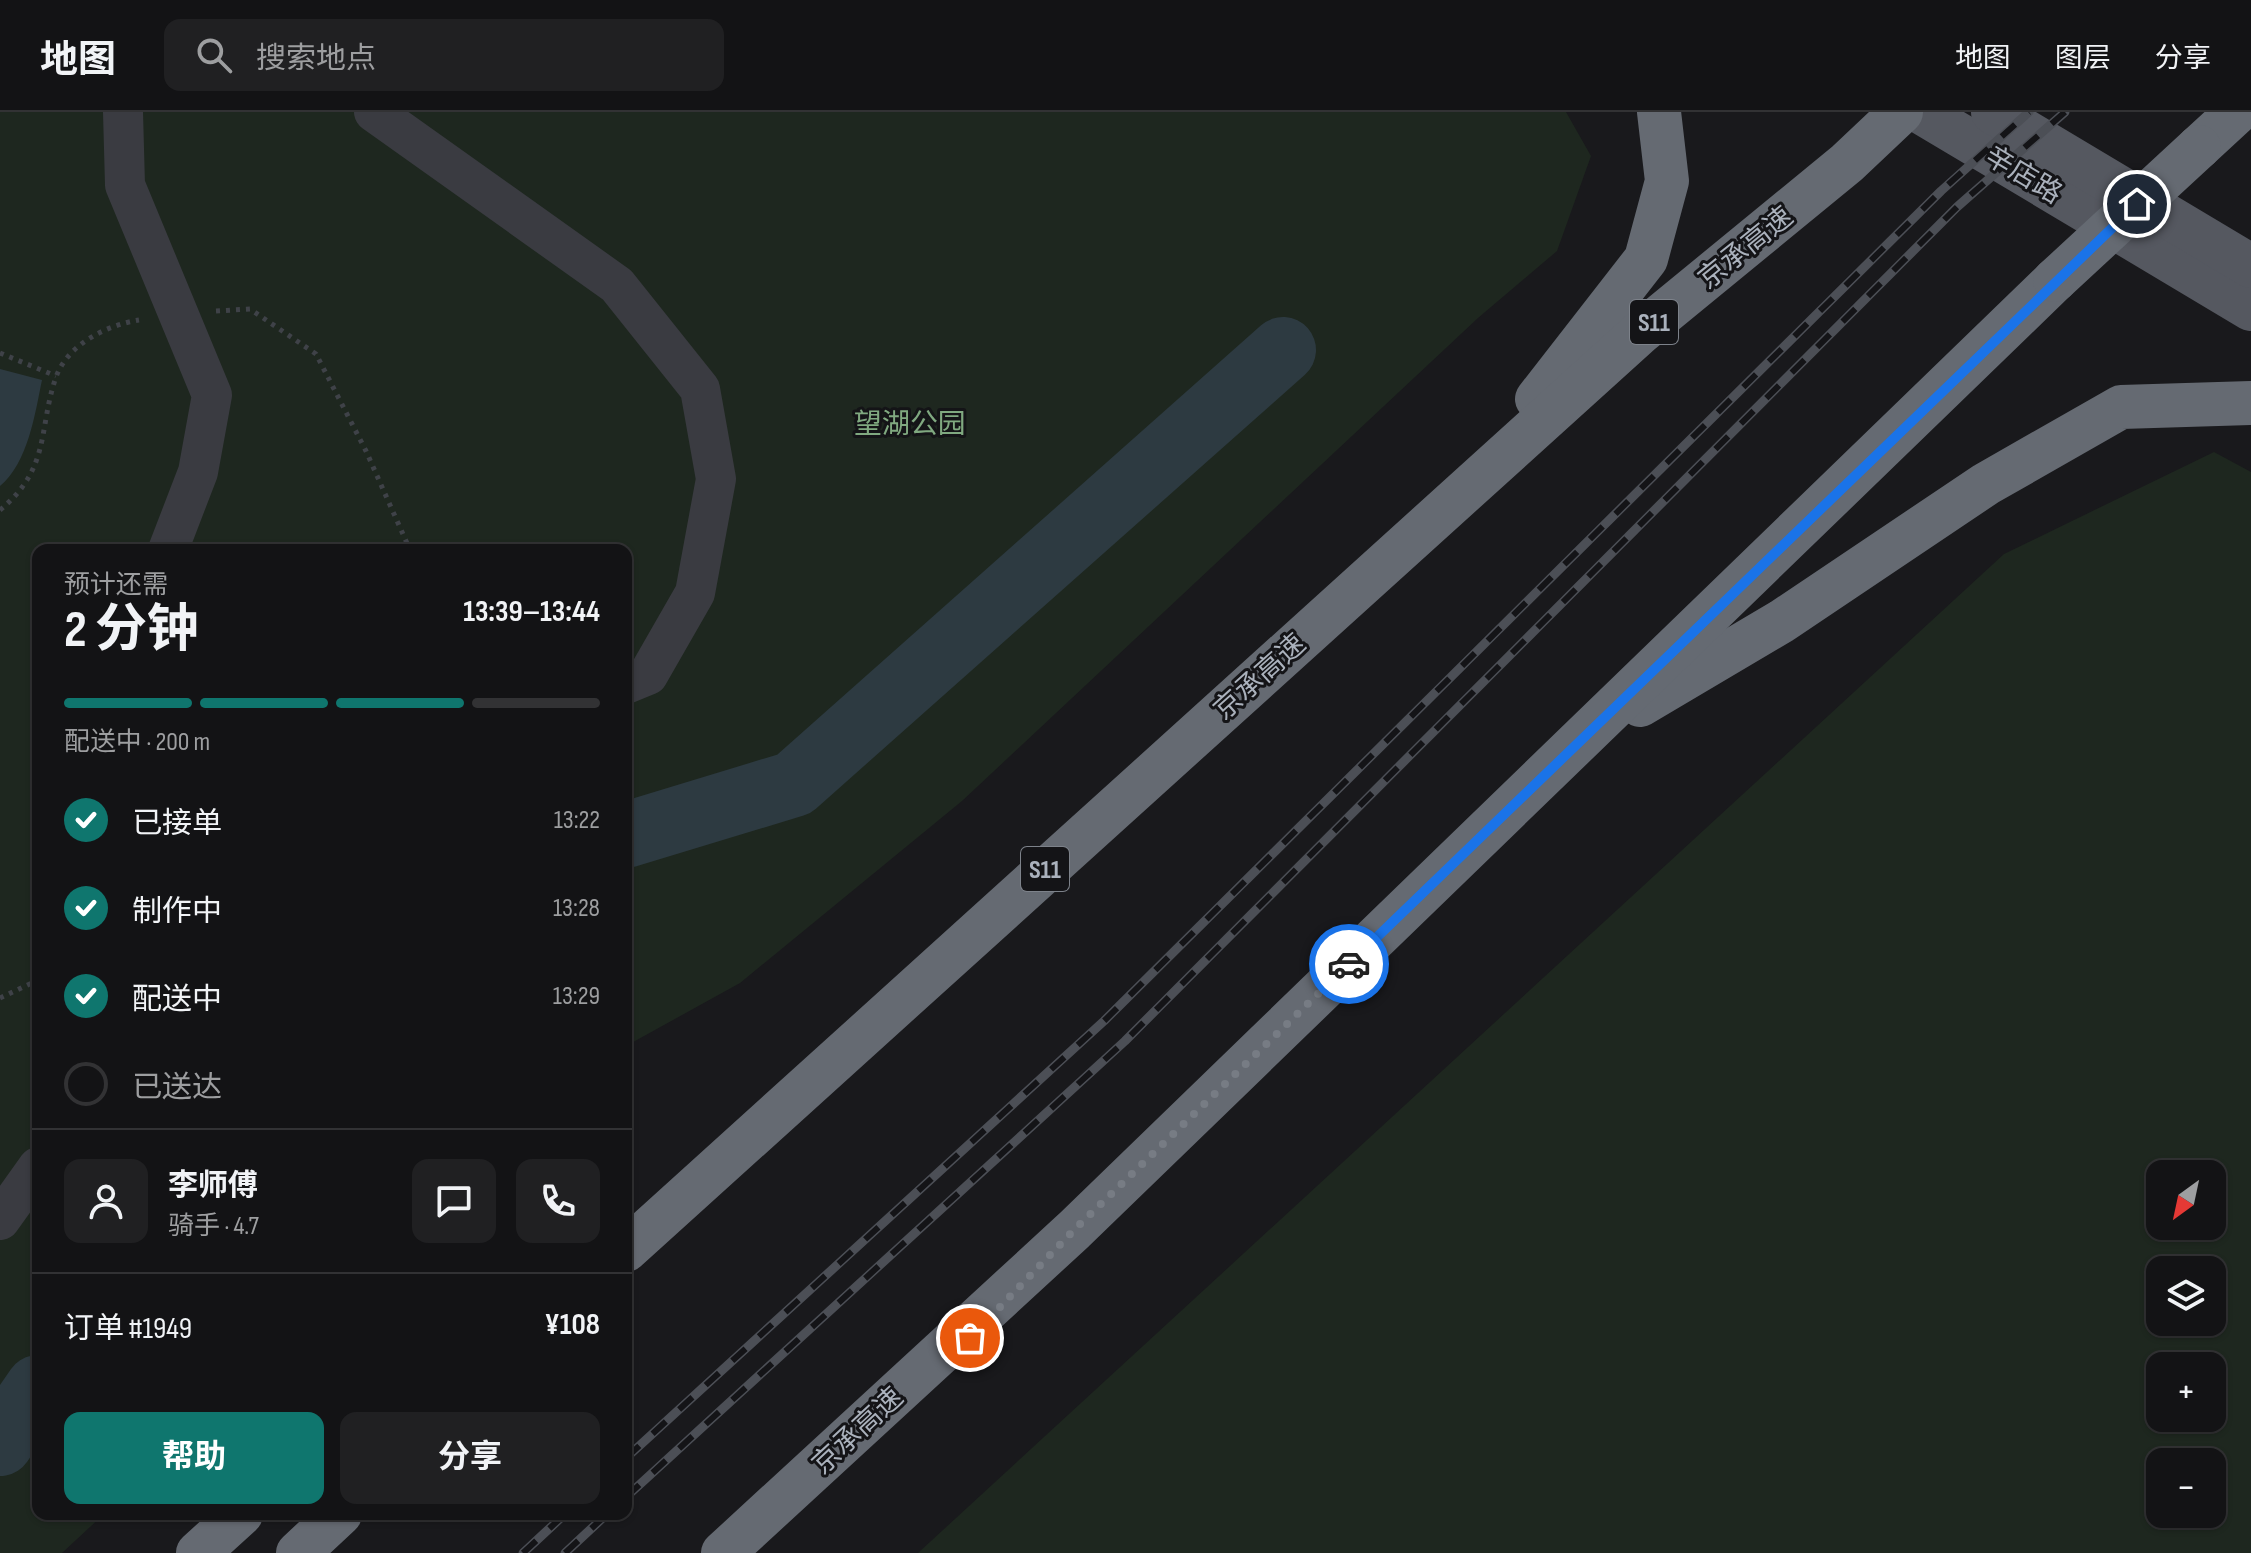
<!DOCTYPE html>
<html lang="zh">
<meta charset="utf-8">
<style>
body{margin:0;font-family:"Sofia Sans Condensed","Noto Sans SC",sans-serif;background:#202022;color:#f1f3f6;height:100vh;display:flex;flex-direction:column;font-size:30px;white-space:nowrap}
*{box-sizing:border-box;margin:0}
p{font-size:26px;color:#9d9ea0}
.icon{flex:none;width:44px;height:44px;fill:none;stroke:currentColor;stroke-width:2;stroke-linecap:round;stroke-linejoin:round}
.map{position:relative;flex:1;overflow:hidden}
.sheet{position:absolute;left:32px;top:432px;width:600px;height:976px;display:flex;flex-direction:column;background:#131315;border-radius:16px;box-shadow:0 2px 6px #0004,0 0 0 2px #323234}
.sheet>*{flex:none}
.needle{width:52px;rotate:213deg}
.controls{position:absolute;left:2146px;top:1048px;display:grid;gap:16px}
.controls a{display:grid;place-items:center;width:80px;height:80px;border-radius:16px;background:#131315;box-shadow:0 2px 6px #0004,0 0 0 2px #323234;font-size:40px}
.pin{position:absolute;display:grid;place-items:center;width:68px;height:68px;color:#fff;margin:-34px;border:4px solid #fff;border-radius:50%;box-shadow:0 2px 8px #0007}
.courier{position:absolute;display:grid;place-items:center;width:80px;height:80px;margin:-40px;border:6px solid #1a73e8;border-radius:50%;background:#fff;color:#222;box-shadow:0 2px 10px #0007}
.headline em{font-style:normal;font-weight:700}
.headline div{display:flex;flex-direction:column-reverse}
.headline{display:flex;align-items:center;justify-content:space-between;height:136px;padding:0 32px}
h1{font-size:52px;font-weight:700;line-height:60px}
.bar{display:grid;grid-template-columns:repeat(4,1fr);gap:12px 8px;align-content:center;height:96px;padding:0 32px}
.bar i{height:10px;border-radius:6px;background:#323234}
.bar .selected{background:#0f766e}
.bar p{grid-column:span 4}
.line{display:flex;align-items:center;gap:20px;padding:0 32px;border-top:2px solid #323234}
.line div{flex:1}
.round{display:grid;place-items:center;flex:none;width:84px;height:84px;border-radius:16px;background:#202022}
ol{padding:0 32px;list-style:none}
li{display:flex;align-items:center;gap:24px;height:88px}
li p{margin-inline-start:auto}
li .icon{padding:8px;border-radius:50%;background:#0f766e;color:#fff;stroke-width:4}
li:last-child{color:#9d9ea0}
li i{width:44px;height:44px;border:4px solid #323234;border-radius:50%}
.primary-button{display:flex;gap:16px;margin-top:auto;padding:16px 32px}
.primary-button a{flex:1;height:92px;border-radius:16px;background:#0f766e;color:#fff;font-size:32px;font-weight:700;line-height:92px;text-align:center}
.primary-button a+a{background:#202022;color:#f1f3f6}
header{display:flex;align-items:center;gap:48px;box-sizing:border-box;height:112px;padding:0 40px;background:#131315;border-bottom:2px solid #323234}
header strong{font-size:38px}
nav{display:flex;gap:44px;margin-inline-start:auto;font-size:28px}
.search{width:560px;height:72px;background:#202022;display:flex;align-items:center;gap:20px;box-sizing:border-box;padding:0 28px;border-radius:16px;color:#9d9ea0;font-size:30px}
.map>svg:first-child{display:block}
</style>
<header>
<strong>地图</strong>
<div class="search"><svg class="icon" aria-label="search" viewBox="0 0 24 24"><circle cx="10" cy="10" r="6"/><path d="M15 15l6 6"/></svg>搜索地点</div>
<nav><a>地图</a><a>图层</a><a>分享</a></nav>
</header>
<div class="map">
<svg width="2251" height="1441" viewBox="0 0 2251 1441">
<rect width="100%" height="100%" fill="#19191c"/>
<g fill="#1e271f" fill-rule="evenodd">
<path d="M0,0H1566L1591,44L1557,139L1478,206L962,689L740,871L626,934V438H38V1402H104L62,1441H0Z"/>
<path d="M2214,340L2251,360V1441H918L2004,442ZM2160,1062H2212V1114H2160ZM2160,1158H2212V1210H2160ZM2160,1254H2212V1306H2160ZM2160,1350H2212V1402H2160Z"/>
</g>
<path fill="#2d3a41" d="M0,257L42,268C35,302 28,351 0,374Z"/>
<g fill="none" stroke-linecap="round" stroke-linejoin="round">
<g stroke="#2d3a41" stroke-width="66">
<path d="M626,723L794,672L1283,238"/>
<path d="M0,1331L38,1276"/>
</g>
<g stroke="#3f4248" stroke-width="5" stroke-dasharray="4 6" stroke-linecap="butt">
<path d="M216,199L250,197L316,242L366,339L410,438"/>
<path d="M0,241L56,264"/>
<path d="M0,398C51,356 38,317 56,265C68,232 107,213 139,208"/>
<path d="M0,886L38,868"/>
</g>
<g stroke="#3a3b41" stroke-width="40">
<path d="M123,0L125,73L212,283L198,360L168,438"/>
<path d="M374,0L617,173L700,277L716,367L695,481L648,563L626,572"/>
<path d="M0,1108L38,1055"/>
</g>
<g stroke="#555860" stroke-width="44">
<path d="M1921,0L2251,197"/>
<path d="M1993,0L2251,154"/>
</g>
<g stroke="#656a72" stroke-width="44">
<path d="M2199,35L2237,0"/>
<path d="M1537,287L1646,147L1667,69L1659,0"/>
<path d="M1640,593L1782,509L1986,372L2121,295L2251,291"/>
<path d="M626,1138L1641,220L1847,51L1901,0"/>
<path d="M198,1441L241,1402"/>
<path d="M298,1441L340,1402"/>
<path d="M723,1441L1074,1118L2055,168"/>
</g>
<defs>
<g id="rail">
<path d="M626,1346L1104,909L1941,79L2029,0"/>
<path d="M626,1385L1125,929L1957,95L2065,0"/>
<path d="M523,1441L565,1402"/>
<path d="M565,1441L607,1402"/>
</g>
</defs>
<use href="#rail" stroke="#4c4f56" stroke-width="9"/>
<use href="#rail" stroke="#141417" stroke-width="6" stroke-dasharray="18" stroke-linecap="butt"/>
<path stroke="#656a72" stroke-width="44" d="M2055,168L2199,35"/>
</g>
<g fill="none" stroke-linecap="round" stroke-linejoin="round">
<path stroke="#777c84" stroke-width="8" stroke-dasharray="0 14.4" d="M970,1226L1074,1118L1349,852"/>
<path stroke="#1a73e8" stroke-width="10" d="M1349,852L2137,92"/>
</g>
<g text-anchor="middle" stroke-width="6" stroke-linejoin="round" paint-order="stroke">
<g fill="#141417" stroke="#7d828a" stroke-width="2">
<rect x="1630" y="188" width="48" height="44" rx="6"/>
<rect x="1021" y="735" width="48" height="44" rx="6"/>
</g>
<g font-size="26" font-weight="bold" fill="#aab1bc">
<text x="1654" y="219">S11</text>
<text x="1045" y="766">S11</text>
</g>
<g font-size="28" fill="#aab1bc" stroke="#141417">
<text transform="translate(2024 62) rotate(31)" y="10">辛店路</text>
<text transform="translate(1745 135) rotate(-39)" y="10">京承高速</text>
<text transform="translate(1259 564) rotate(-42)" y="10">京承高速</text>
<text transform="translate(857 1318) rotate(-43)" y="10">京承高速</text>
</g>
<g font-size="28" fill="#80a980" stroke="#141417">
<text x="910" y="321">望湖公园</text>
</g>
</g>
</svg>
<div class="controls">
<a><svg class="needle" viewBox="-14 -14 28 28"><path d="M0-13l5 13h-10z" fill="#e53935"/><path d="M0 13l5-13h-10z" fill="#9d9ea0"/></svg></a>
<a><svg class="icon" aria-label="layers" viewBox="0 0 24 24"><path d="M12 4l9 5-9 5-9-5zM3 14l9 5 9-5"/></svg></a>
<a>+</a>
<a>−</a>
</div>
<div class="pin" style="left:970px;top:1226px;background:#ea580c"><svg class="icon" aria-label="bag" viewBox="0 0 24 24"><path d="M5 8h14l-1 12H6zM9 8a3 3 0 0 1 6 0"/></svg></div>
<div class="pin" style="left:2137px;top:92px;background:#1f2937"><svg class="icon" aria-label="home" viewBox="0 0 24 24"><path d="M3 11l9-7 9 7M6 9v11h12V9"/></svg></div>
<div class="courier" style="left:1349px;top:852px"><svg class="icon" aria-label="car" viewBox="0 0 24 24"><path d="M5 17H2v-5l4-1 3-4h7l3 4 3 1v5h-3M9 17h6M6 11h13"/><circle cx="7" cy="17" r="2"/><circle cx="17" cy="17" r="2"/></svg></div>
<section class="sheet">
<div class="headline"><div><h1>2 分钟</h1><p>预计还需</p></div><em>13:39–13:44</em></div>
<div class="bar"><i class="selected"></i><i class="selected"></i><i class="selected"></i><i></i><p>配送中 · 200 m</p></div>
<ol>
<li><svg class="icon" aria-label="check" viewBox="0 0 24 24"><path d="M5 12l5 5 9-10"/></svg>已接单<p>13:22</p></li>
<li><svg class="icon" aria-label="check" viewBox="0 0 24 24"><path d="M5 12l5 5 9-10"/></svg>制作中<p>13:28</p></li>
<li><svg class="icon" aria-label="check" viewBox="0 0 24 24"><path d="M5 12l5 5 9-10"/></svg>配送中<p>13:29</p></li>
<li><i></i>已送达</li>
</ol>
<div class="line" style="height:144px"><a class="round"><svg class="icon" aria-label="person" viewBox="0 0 24 24"><circle cx="12" cy="8" r="4"/><path d="M4 21q1-7 8-7t8 7"/></svg></a><div><b>李师傅</b><p>骑手 · 4.7</p></div><a class="round"><svg class="icon" aria-label="chat" viewBox="0 0 24 24"><path d="M4 5h16v11H9l-5 4z"/></svg></a><a class="round"><svg class="icon" aria-label="phone" viewBox="0 0 24 24"><path d="M5 4h4l2 5-3 2q2 4 5 5l2-3 5 2v4C11 20 4 13 5 4z"/></svg></a></div>
<div class="line" style="height:104px"><div>订单 #1949</div><b>¥108</b></div>
<div class="primary-button"><a>帮助</a><a>分享</a></div>
</section>
</div>
